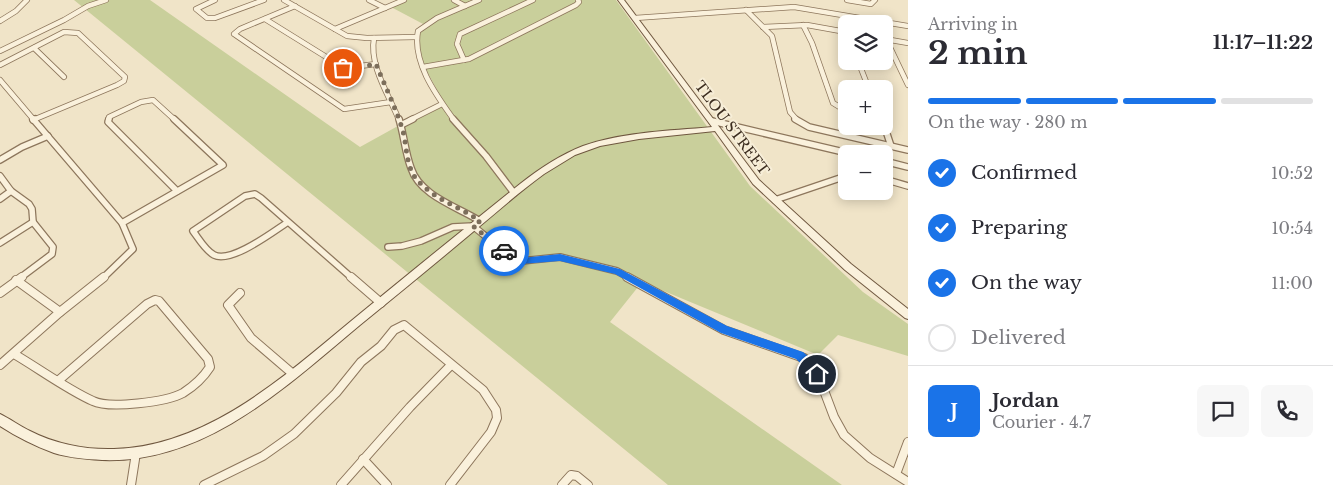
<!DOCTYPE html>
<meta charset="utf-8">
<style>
body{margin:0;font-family:"Libre Baskerville",serif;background:#f7f7f7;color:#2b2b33;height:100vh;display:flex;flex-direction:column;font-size:19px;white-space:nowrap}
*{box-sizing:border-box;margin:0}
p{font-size:16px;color:#7c7c81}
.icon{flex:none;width:28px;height:28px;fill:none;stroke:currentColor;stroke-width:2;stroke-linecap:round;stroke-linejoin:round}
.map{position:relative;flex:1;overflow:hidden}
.side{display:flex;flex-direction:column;background:#fff;width:425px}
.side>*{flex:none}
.buttons{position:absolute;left:838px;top:15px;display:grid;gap:10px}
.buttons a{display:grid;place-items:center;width:55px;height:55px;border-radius:8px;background:#fff;box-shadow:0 2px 12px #0003;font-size:25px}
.pin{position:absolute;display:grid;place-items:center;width:42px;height:42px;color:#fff;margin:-21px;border:2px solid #fff;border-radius:50%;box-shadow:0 1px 5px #0007}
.courier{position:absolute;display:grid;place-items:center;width:50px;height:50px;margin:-25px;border:4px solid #1a73e8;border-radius:50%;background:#fff;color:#222;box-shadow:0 1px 6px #0007}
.summary em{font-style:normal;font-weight:700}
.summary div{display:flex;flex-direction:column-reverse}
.summary{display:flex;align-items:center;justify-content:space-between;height:85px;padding:0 20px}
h1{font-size:32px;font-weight:700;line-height:38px}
.bar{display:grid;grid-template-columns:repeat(4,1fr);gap:8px 5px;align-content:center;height:60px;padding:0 20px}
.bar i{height:6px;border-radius:4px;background:#e1e1e2}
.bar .selected{background:#1a73e8}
.bar p{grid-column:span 4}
.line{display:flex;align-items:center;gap:12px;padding:0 20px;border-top:1px solid #e1e1e2}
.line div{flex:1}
.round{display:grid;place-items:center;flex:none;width:52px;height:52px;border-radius:8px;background:#f7f7f7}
ol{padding:0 20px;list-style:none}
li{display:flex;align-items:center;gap:15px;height:55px}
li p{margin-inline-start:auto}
li .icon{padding:5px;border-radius:50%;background:#1a73e8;color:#fff;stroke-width:4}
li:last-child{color:#7c7c81}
li i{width:28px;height:28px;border:2px solid #e1e1e2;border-radius:50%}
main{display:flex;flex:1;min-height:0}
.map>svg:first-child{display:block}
</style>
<main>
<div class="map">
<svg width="908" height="485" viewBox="0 0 908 485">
<rect width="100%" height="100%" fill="#f0e4c8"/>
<path fill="#c9cf9b" d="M74,0H150L360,147L443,101L417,53L415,38L425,25L391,7L407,0H616L750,186L863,292L908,324V356L838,335L818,355L642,282L610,322L842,485H668Z"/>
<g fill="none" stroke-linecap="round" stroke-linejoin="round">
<defs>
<g id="street-far2">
<path d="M215,0L196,9L207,18H215L264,0"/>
<path d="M284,0L347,36L367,38L416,37"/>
<path d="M369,0L385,8"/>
<path d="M454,0L465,6"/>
<path d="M847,0L871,4L875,0"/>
<path d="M295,6L240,29L234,34L344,109L391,102"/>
<path d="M746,10L772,36L790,112L797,120"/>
<path d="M635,18L794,7L908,26"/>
<path d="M265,19L344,68L376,64"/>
<path d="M0,21L16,11L27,0"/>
<path d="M803,25L812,43L833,103L846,111"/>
<path d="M763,27L807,25L846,32"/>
<path d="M335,29L404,0"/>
<path d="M374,38C369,66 389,95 399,120"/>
<path d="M885,39L908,43"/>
<path d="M886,39L908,85"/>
<path d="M34,48L64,77"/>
<path d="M0,51L64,20L88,6L106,0"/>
<path d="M464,60L457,44L460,34L533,0"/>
<path d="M858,61L869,89"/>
<path d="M0,65L64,32L78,33L125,77L124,81L117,85L33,120"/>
<path d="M423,67L469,59L576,5L579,2L578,0"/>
<path d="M0,80L34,120"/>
<path d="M108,120L109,117L141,102L153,100L175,120"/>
<path d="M410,120L442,104"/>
<path d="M454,120C437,96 412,63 418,31L437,18L479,0"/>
</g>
<g id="street-far1">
<path d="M33,119L122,223L133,249L103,278"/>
<path d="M109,119L108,122L177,191"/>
<path d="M399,119C404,135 405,152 411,168C420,196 458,207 480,221"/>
<path d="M453,119L486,156L514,193"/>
<path d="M795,119L809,127L908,150"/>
<path d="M33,120L35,119"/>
<path d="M712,121L852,154"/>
<path d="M401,125L413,119"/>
<path d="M884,125L891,146"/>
<path d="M0,160L22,147L48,136"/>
<path d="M884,161L908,167"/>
<path d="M0,176L11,191L29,204L32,209L33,222L53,247L52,254L20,278"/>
<path d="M884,179L908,186"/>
<path d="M0,199L11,191"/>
<path d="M775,200L846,176"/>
<path d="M288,222C274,231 231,264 214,255C205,250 199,239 193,231L245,196L255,194L261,198L352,278"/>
<path d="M122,223L223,165L174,119"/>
<path d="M0,243L33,222"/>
<path d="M388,247L402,246L421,241L453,227L473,226L511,257L521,261L560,257L617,271L630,278"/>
</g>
<g id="street">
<path d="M351,277L381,303"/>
<path d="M627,277L724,330L804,358L817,372L834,417L844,435L870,458L908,482"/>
<path d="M16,280L60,312"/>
<path d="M0,293L22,277"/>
<path d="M240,293L228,305L251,338L293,374"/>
<path d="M14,354C38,368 68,390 93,401C109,409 167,402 183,393C194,386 203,378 210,367L208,359L159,301L155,300L147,304L59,380"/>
<path d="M0,365L60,312L104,277"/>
<path d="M363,459L387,485"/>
<path d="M896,474L908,442"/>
<path d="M131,485L136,453"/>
<path d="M204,485L263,456L294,434L336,393L361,362L381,346L394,330L404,325L483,390L496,410L497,418L491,432L450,485"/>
<path d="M341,485L410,407L451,365"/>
<path d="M562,485L571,475L577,476L588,485"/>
</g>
<path id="secondary" d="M618,0H624L759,180L851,264L908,309V319L905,318L845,270L753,184L715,131L639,139L600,146L575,155L544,174C519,192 497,212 474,231C436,263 398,294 360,325C287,386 205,464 102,460C86,459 70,458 54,453C35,446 17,437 0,426V414C10,419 20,426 30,431C55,444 86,450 114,449C214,446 294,367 367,308C418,266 469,225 520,184C539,169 560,155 583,146C623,132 669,131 712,127Z"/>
</defs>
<use href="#street-far2" stroke="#8d765c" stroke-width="6"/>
<use href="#street-far1" stroke="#8d765c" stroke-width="8"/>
<use href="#street" stroke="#8d765c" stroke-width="10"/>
<use href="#secondary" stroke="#6f573f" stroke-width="2"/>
<use href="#street-far2" stroke="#faf1dc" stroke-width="4.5"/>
<use href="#street-far1" stroke="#faf1dc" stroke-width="5.5"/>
<use href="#street" stroke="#faf1dc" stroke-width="8"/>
<use href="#secondary" fill="#faf1dc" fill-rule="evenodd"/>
</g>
<path fill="#1a73e8" d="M504,248L521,258L560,254L620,269L727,326L803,352L814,361L822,374L817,379L796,359L721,333L615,274L560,261L521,264L508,259L500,251Z"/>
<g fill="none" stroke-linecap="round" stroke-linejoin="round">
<path stroke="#7c6e5b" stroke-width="5" stroke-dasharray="0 9" d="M343,68L352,69L376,64C384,84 394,104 401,125C408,143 404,167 419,182C436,200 460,207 480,221L473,226L504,251"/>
</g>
<g text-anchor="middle" stroke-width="4" stroke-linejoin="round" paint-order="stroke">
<g font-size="14" fill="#3d2e20" stroke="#f7eed8">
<text transform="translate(732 128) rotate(53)" y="5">TLOU STREET</text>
</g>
</g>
</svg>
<div class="buttons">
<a><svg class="icon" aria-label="layers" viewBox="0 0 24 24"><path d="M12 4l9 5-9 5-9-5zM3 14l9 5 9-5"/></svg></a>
<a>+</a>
<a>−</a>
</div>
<div class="pin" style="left:343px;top:68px;background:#ea580c"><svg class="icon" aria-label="bag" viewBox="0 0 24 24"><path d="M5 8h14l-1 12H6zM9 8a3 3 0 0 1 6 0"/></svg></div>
<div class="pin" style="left:817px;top:374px;background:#1f2937"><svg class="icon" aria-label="home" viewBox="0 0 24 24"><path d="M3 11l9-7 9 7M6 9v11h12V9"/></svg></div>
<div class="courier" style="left:504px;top:251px"><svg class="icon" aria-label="car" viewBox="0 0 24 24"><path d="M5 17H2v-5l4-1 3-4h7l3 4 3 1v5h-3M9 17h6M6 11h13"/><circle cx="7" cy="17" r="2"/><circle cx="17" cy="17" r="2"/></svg></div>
</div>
<section class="side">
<div class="summary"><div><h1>2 min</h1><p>Arriving in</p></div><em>11:17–11:22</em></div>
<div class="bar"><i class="selected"></i><i class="selected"></i><i class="selected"></i><i></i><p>On the way · 280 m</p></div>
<ol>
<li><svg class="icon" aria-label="check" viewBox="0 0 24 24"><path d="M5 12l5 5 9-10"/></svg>Confirmed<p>10:52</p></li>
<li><svg class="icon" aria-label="check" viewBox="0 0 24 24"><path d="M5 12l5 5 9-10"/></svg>Preparing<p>10:54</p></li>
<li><svg class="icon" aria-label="check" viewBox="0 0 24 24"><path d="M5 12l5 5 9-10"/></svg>On the way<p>11:00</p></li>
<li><i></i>Delivered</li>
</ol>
<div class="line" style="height:90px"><b class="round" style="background:#1a73e8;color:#fff">J</b><div><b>Jordan</b><p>Courier · 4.7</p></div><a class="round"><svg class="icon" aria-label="chat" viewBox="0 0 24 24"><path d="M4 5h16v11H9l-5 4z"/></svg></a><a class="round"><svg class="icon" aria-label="phone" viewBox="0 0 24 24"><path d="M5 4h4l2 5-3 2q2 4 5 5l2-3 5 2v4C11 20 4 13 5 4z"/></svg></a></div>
</section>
</main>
